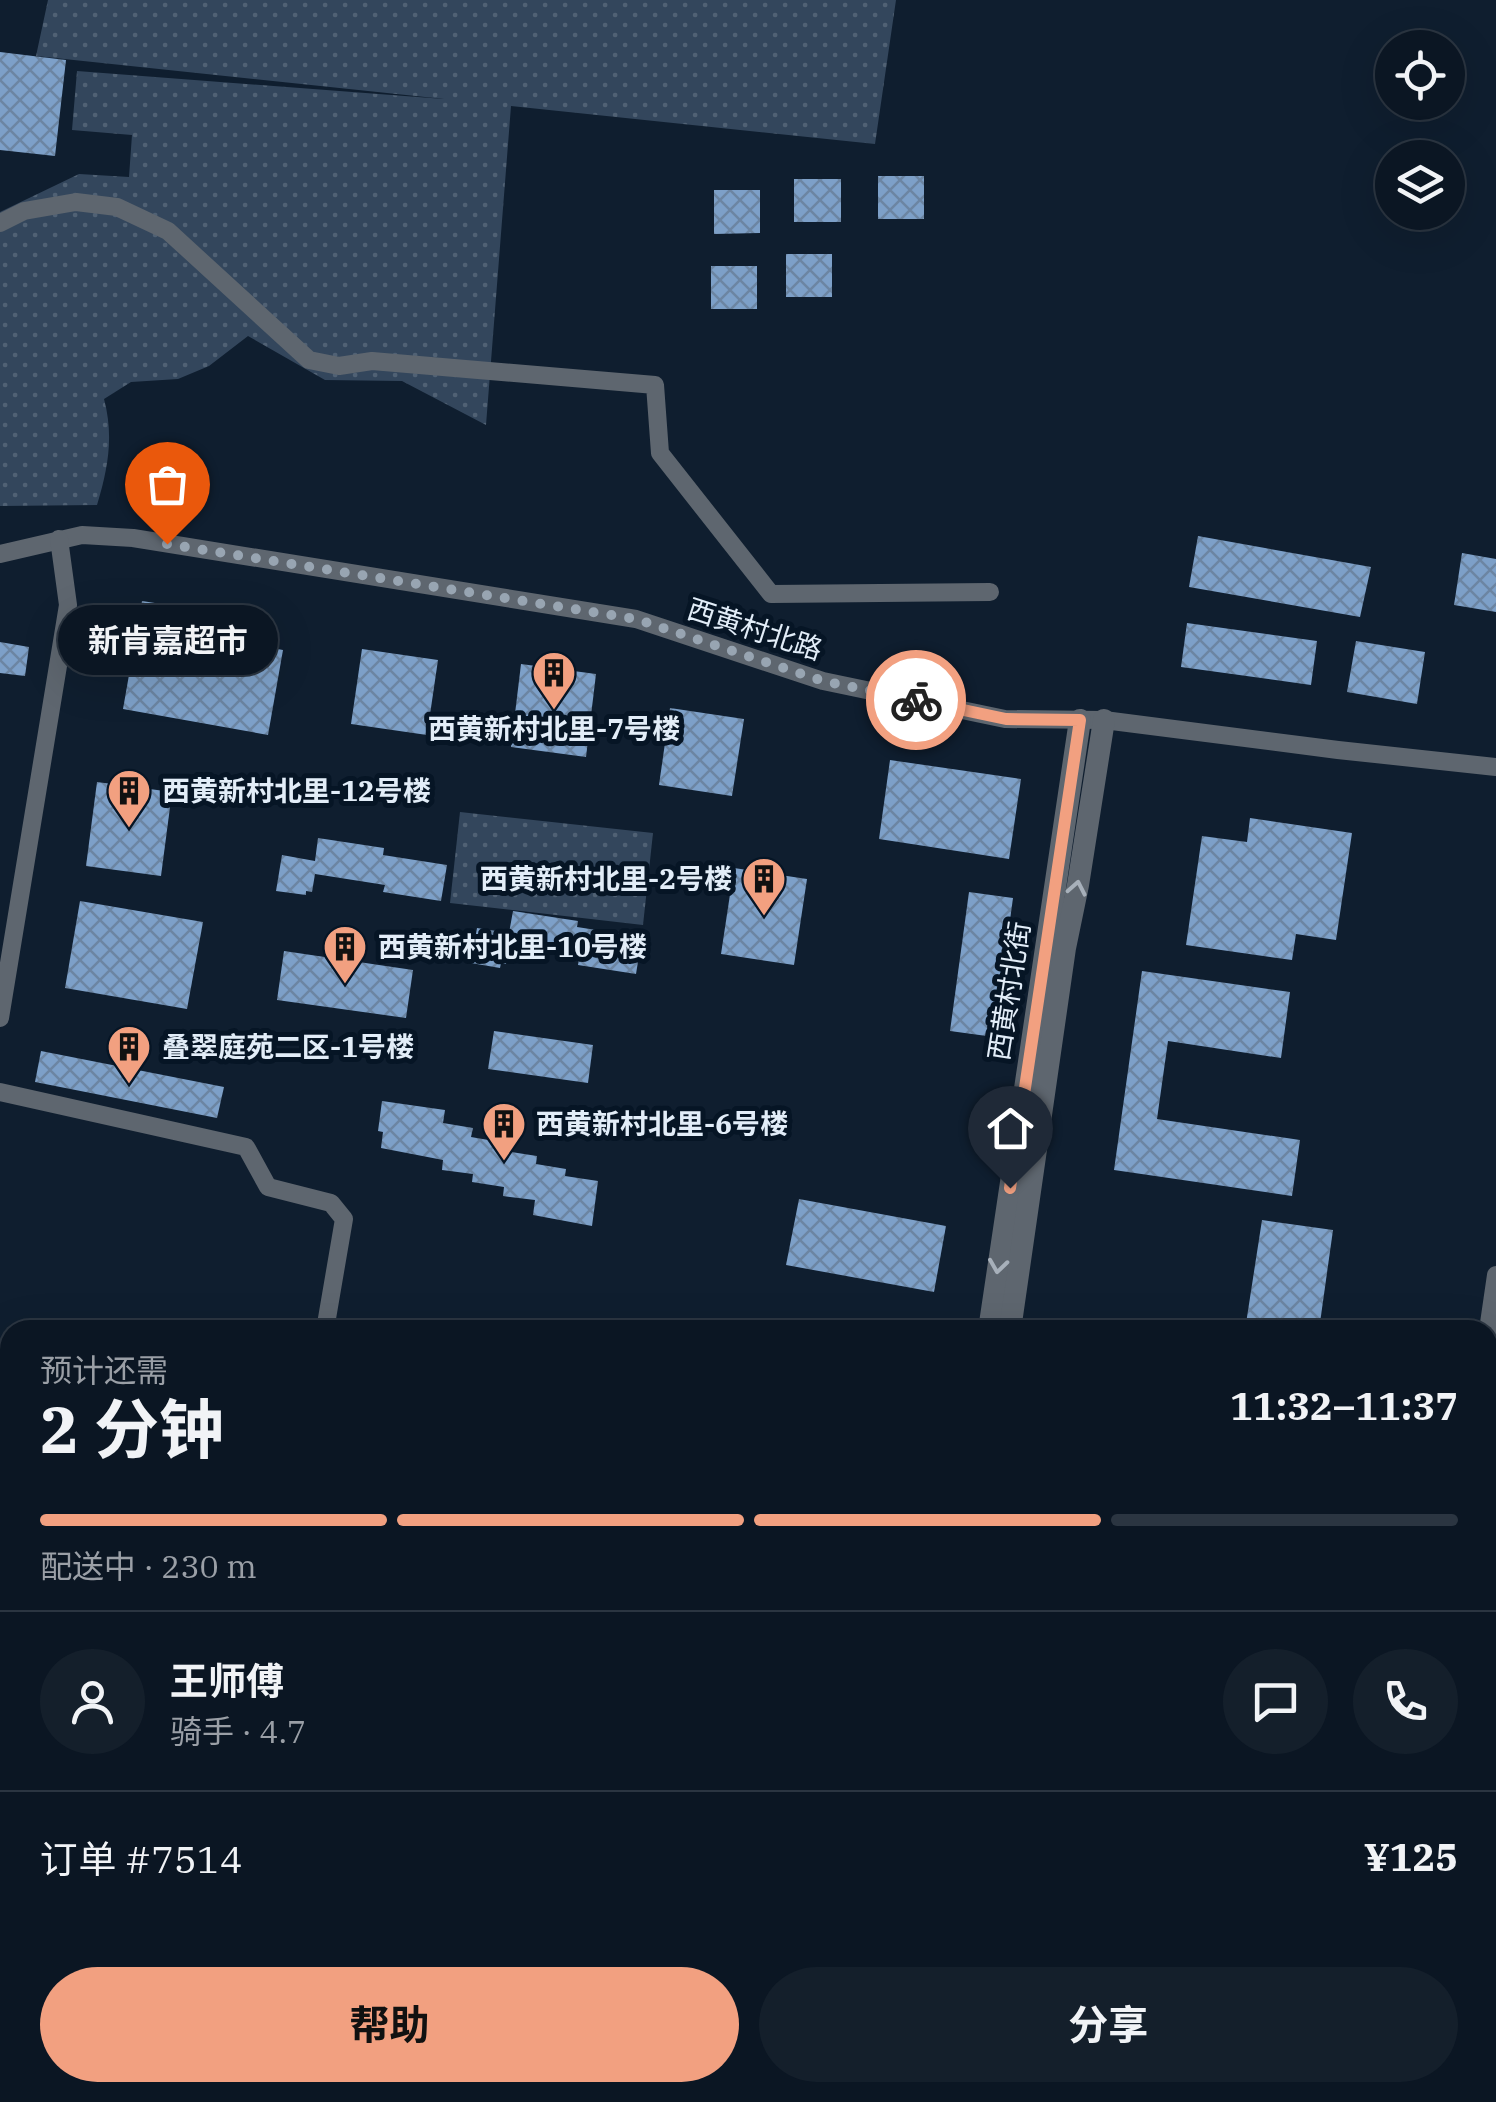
<!DOCTYPE html>
<html lang="zh">
<meta charset="utf-8">
<style>
body{margin:0;font-family:"IBM Plex Serif","Noto Sans SC",serif;background:#141f2b;color:#f1f3f6;height:100vh;display:flex;flex-direction:column;font-size:38px;white-space:nowrap}
*{box-sizing:border-box;margin:0}
p{font-size:32px;color:#9a9fa6}
.icon{flex:none;width:55px;height:55px;fill:none;stroke:currentColor;stroke-width:2;stroke-linecap:round;stroke-linejoin:round}
.map{position:relative;flex:1;overflow:hidden}
.details{position:absolute;left:0px;top:1320px;width:1498px;height:782px;display:flex;flex-direction:column;background:#0b1623;border-radius:30px 30px 0 0;box-shadow:0 10px 40px #0002,0 0 0 2px #2b3541}
.details>*{flex:none}
.buttons{position:absolute;left:1375px;top:30px;display:grid;gap:20px}
.buttons a{display:grid;place-items:center;width:90px;height:90px;border-radius:50%;background:#0b1623;box-shadow:0 10px 40px #0002,0 0 0 2px #2b3541;font-size:50px}
.pin{position:absolute;display:grid;place-items:center;width:85px;height:85px;color:#fff;margin:-102px -42px;border-radius:50% 50% 50% 0;rotate:-45deg;box-shadow:0 0 10px #0007}
.pin .icon{rotate:45deg}
.courier{position:absolute;display:grid;place-items:center;width:100px;height:100px;margin:-50px;border:8px solid #f2a080;border-radius:50%;background:#fff;color:#222;box-shadow:0 2px 12px #0007}
.bubble{position:absolute;height:70px;border-radius:35px;background:#0b1623;box-shadow:0 10px 40px #0002,0 0 0 2px #2b3541;font-size:32px;font-weight:700;line-height:70px;text-align:center}
.headline em{font-style:normal;font-weight:700}
.headline div{display:flex;flex-direction:column-reverse}
.headline{display:flex;align-items:center;justify-content:space-between;height:170px;padding:0 40px}
h1{font-size:65px;font-weight:700;line-height:75px}
.bar{display:grid;grid-template-columns:repeat(4,1fr);gap:15px 10px;align-content:center;height:120px;padding:0 40px}
.bar i{height:12px;border-radius:8px;background:#2b3541}
.bar .on{background:#f2a080}
.bar p{grid-column:span 4}
.line{display:flex;align-items:center;gap:25px;padding:0 40px;border-top:2px solid #2b3541}
.line div{flex:1}
.round{display:grid;place-items:center;flex:none;width:105px;height:105px;border-radius:52px;background:#141f2b}
.button{display:flex;gap:20px;margin-top:auto;padding:20px 40px}
.button a{flex:1;height:115px;border-radius:60px;background:#f2a080;color:#111;font-size:40px;font-weight:700;line-height:115px;text-align:center}
.button a+a{background:#141f2b;color:#f1f3f6}
.map>svg:first-child{display:block}
</style>
<div class="map">
<svg width="1496" height="2102" viewBox="0 0 1496 2102">
<defs>
<pattern id="park-dots" width="8" height="8" patternUnits="userSpaceOnUse" patternTransform="scale(2.5)"><rect width="8" height="8" fill="#33465c"/><path d="M2 2h.1M6 6h.1" fill="none" stroke="#506174" stroke-width="1.8" stroke-linecap="round"/></pattern>
<pattern id="building-cross-hatch" width="8" height="8" patternUnits="userSpaceOnUse" patternTransform="scale(2.5)"><rect width="8" height="8" fill="#7da0c8"/><path d="M0 0l8 8M0 8l8-8" fill="none" stroke="#6c85a2"/></pattern>
</defs>
<rect width="100%" height="100%" fill="#0f1e2f"/>
<path fill="#13273d" d="M675,2092H848V2093L847,2102H673Z"/>
<g fill="url(#park-dots)">
<path d="M48,0H896L875,144L511,106L486,425L402,381L325,380L248,336L209,366L178,379L131,382L104,399C114,436 108,469 97,505L0,506V212L79,174L129,177L132,135L72,130L77,71L444,99L36,56Z"/>
<path d="M460,812L653,833L643,925L450,903Z"/>
</g>
<g fill="url(#building-cross-hatch)">
<path d="M0,52L66,60L55,156L0,150Z"/>
<rect x="878" y="176" width="46" height="43"/>
<rect x="794" y="179" width="47" height="43"/>
<path d="M714,190H760V233L714,234Z"/>
<rect x="786" y="254" width="46" height="43"/>
<rect x="711" y="266" width="46" height="43"/>
<path d="M1198,536L1371,567L1360,617L1189,587Z"/>
<path d="M1462,553L1496,559V612L1454,605Z"/>
<path d="M142,601L200,610L195,634L283,650L268,735L123,709Z"/>
<path d="M1187,623L1317,641L1311,685L1181,667Z"/>
<path d="M1356,641L1425,652L1417,704L1347,692Z"/>
<path d="M0,642L29,647L25,676L0,673Z"/>
<path d="M362,649L438,660L427,735L351,724Z"/>
<path d="M521,664L596,674L586,757L511,747Z"/>
<path d="M670,708L744,719L732,796L659,785Z"/>
<path d="M890,760L1021,779L1009,859L879,839Z"/>
<path d="M97,782L172,792L161,876L86,866Z"/>
<path d="M1250,818L1352,833L1336,940L1296,934L1292,960L1186,945L1202,836L1247,842Z"/>
<path d="M318,838L384,848L383,855L447,865L441,901L383,892L385,885L315,874L312,892L306,891V895L276,891L282,855L315,861Z"/>
<path d="M734,868L807,879L794,965L721,954Z"/>
<path d="M969,892L1013,898L994,1037L950,1031Z"/>
<path d="M80,901L203,922L187,1009L65,988Z"/>
<path d="M513,911L578,921L577,927L642,937L636,974L578,965L579,957L509,947L506,964L501,963L500,968L471,963L477,928L509,933Z"/>
<path d="M284,951L413,970L406,1018L277,1000Z"/>
<path d="M1142,971L1290,992L1281,1058L1168,1041L1157,1119L1300,1140L1292,1196L1114,1170Z"/>
<path d="M494,1031L593,1045L588,1083L488,1069Z"/>
<path d="M41,1051L224,1087L217,1118L35,1082Z"/>
<path d="M382,1101L445,1110L443,1123L473,1128L471,1137L506,1143L504,1151L537,1156L536,1164L566,1169L565,1176L598,1181L592,1226L533,1215L535,1200L503,1196L504,1187L472,1182L473,1174L442,1170L443,1160L381,1148L383,1132L378,1131Z"/>
<path d="M799,1199L946,1226L934,1292L786,1265Z"/>
<path d="M1262,1220L1333,1230L1319,1330H1245Z"/>
</g>
<g fill="none" stroke-linecap="round" stroke-linejoin="round">
<g stroke="#5e666f" stroke-width="18">
<path d="M0,223L24,211L76,202L117,207L168,231L309,360L339,366L372,361L655,385L660,453L771,594L990,592"/>
<path d="M0,554L82,535L133,538L636,619L823,681L1005,719L1104,720L1338,750L1496,767"/>
<path d="M0,1018L68,605L59,539"/>
<path d="M0,1092L246,1147L268,1187L331,1203L344,1219L325,1330"/>
<path d="M1488,1330L1496,1275"/>
<path d="M0,1594L10,1544"/>
<path d="M1488,1655L1496,1657"/>
<path d="M886,2102L887,2092"/>
</g>
<g stroke="#5e666f" stroke-width="22">
<path d="M989,1330L1080,720"/>
<path d="M1010,1330L1065,948L1078,885L1104,720"/>
<path d="M0,1490L10,1492"/>
</g>
<g stroke="#838f9e" stroke-width="25">
<path d="M0,1513L10,1515"/>
<path d="M0,1542L10,1544"/>
<path d="M1488,1824L1496,1826"/>
<path d="M1488,1852L1496,1854"/>
</g>
</g>
<defs><path id="oneway-chevron" d="M-2-3.5L2.5 0L-2 3.5" fill="none" stroke-width="1.6" stroke-linecap="round" stroke-linejoin="round" transform="scale(2.5)"/></defs>
<g stroke="#a7b0ba">
<use href="#oneway-chevron" transform="translate(1077 888) rotate(-79)"/>
<use href="#oneway-chevron" transform="translate(998 1266) rotate(98)"/>
</g>
<g fill="none" stroke-linecap="round" stroke-linejoin="round">
<path stroke="#98a5b2" stroke-width="10" stroke-dasharray="0 18" d="M167,544L636,619L823,681L916,700"/>
<path stroke="#f2a080" stroke-width="12" d="M916,700L1006,719L1080,720L1010,1188"/>
</g>
<defs>
<symbol id="building-pin" viewBox="-11 -11 22 30"><path d="M0 17L-7.5 6A9.5 9.5 0 1 1 7.5 6Z" fill="#f2a080" stroke="#061525"/><path d="M-4-6H4V6H1V3H-1V6H-4ZM-2.5-4.3h1.7v1.8h-1.7ZM.8-4.3h1.7v1.8H.8ZM-2.5-1h1.7V.8h-1.7ZM.8-1h1.7V.8H.8Z" fill="#111"/></symbol>
</defs>
<g fill-rule="evenodd">
<use href="#building-pin" x="529" y="648" width="50" height="68"/>
<use href="#building-pin" x="104" y="766" width="50" height="68"/>
<use href="#building-pin" x="739" y="854" width="50" height="68"/>
<use href="#building-pin" x="320" y="922" width="50" height="68"/>
<use href="#building-pin" x="104" y="1022" width="50" height="68"/>
<use href="#building-pin" x="479" y="1099" width="50" height="68"/>
</g>
<g text-anchor="middle" stroke-width="10" stroke-linejoin="round" paint-order="stroke">
<g font-size="28" fill="#e2edf8" stroke="#061525">
<text transform="translate(755 629) rotate(18)" y="10">西黄村北路</text>
<text transform="translate(1009 991) rotate(-81)" y="10">西黄村北街</text>
</g>
<g font-size="28" font-weight="bold" fill="#e2edf8" stroke="#061525" text-anchor="start">
<text x="554" y="739" text-anchor="middle">西黄新村北里-7号楼</text>
<text x="162" y="801">西黄新村北里-12号楼</text>
<text x="732" y="889" text-anchor="end">西黄新村北里-2号楼</text>
<text x="378" y="957">西黄新村北里-10号楼</text>
<text x="162" y="1057">叠翠庭苑二区-1号楼</text>
<text x="536" y="1134">西黄新村北里-6号楼</text>
</g>
</g>
</svg>
<div class="buttons">
<a><svg class="icon" aria-label="locate" viewBox="0 0 24 24"><circle cx="12" cy="12" r="6"/><path d="M12 2v4M12 18v4M2 12h4M18 12h4"/></svg></a>
<a><svg class="icon" aria-label="layers" viewBox="0 0 24 24"><path d="M12 4l9 5-9 5-9-5zM3 14l9 5 9-5"/></svg></a>
</div>
<div class="pin" style="left:167px;top:544px;background:#ea580c"><svg class="icon" aria-label="bag" viewBox="0 0 24 24"><path d="M5 8h14l-1 12H6zM9 8a3 3 0 0 1 6 0"/></svg></div>
<div class="pin" style="left:1010px;top:1188px;background:#1f2937"><svg class="icon" aria-label="home" viewBox="0 0 24 24"><path d="M3 11l9-7 9 7M6 9v11h12V9"/></svg></div>
<div class="courier" style="left:916px;top:700px"><svg class="icon" aria-label="bike" viewBox="0 0 24 24"><circle cx="6" cy="16" r="4"/><circle cx="18" cy="16" r="4"/><path d="M6 16l4-8h5l3 8M10 8l3 8H6M13 5h3"/></svg></div>
<div class="bubble" style="left:58px;top:605px;width:220px">新肯嘉超市</div>
<section class="details">
<div class="headline"><div><h1>2 分钟</h1><p>预计还需</p></div><em>11:32–11:37</em></div>
<div class="bar"><i class="on"></i><i class="on"></i><i class="on"></i><i></i><p>配送中 · 230 m</p></div>
<div class="line" style="height:180px"><a class="round"><svg class="icon" aria-label="person" viewBox="0 0 24 24"><circle cx="12" cy="8" r="4"/><path d="M4 21q1-7 8-7t8 7"/></svg></a><div><b>王师傅</b><p>骑手 · 4.7</p></div><a class="round"><svg class="icon" aria-label="chat" viewBox="0 0 24 24"><path d="M4 5h16v11H9l-5 4z"/></svg></a><a class="round"><svg class="icon" aria-label="phone" viewBox="0 0 24 24"><path d="M5 4h4l2 5-3 2q2 4 5 5l2-3 5 2v4C11 20 4 13 5 4z"/></svg></a></div>
<div class="line" style="height:130px"><div>订单 #7514</div><b>¥125</b></div>
<div class="button"><a>帮助</a><a>分享</a></div>
</section>
</div>
